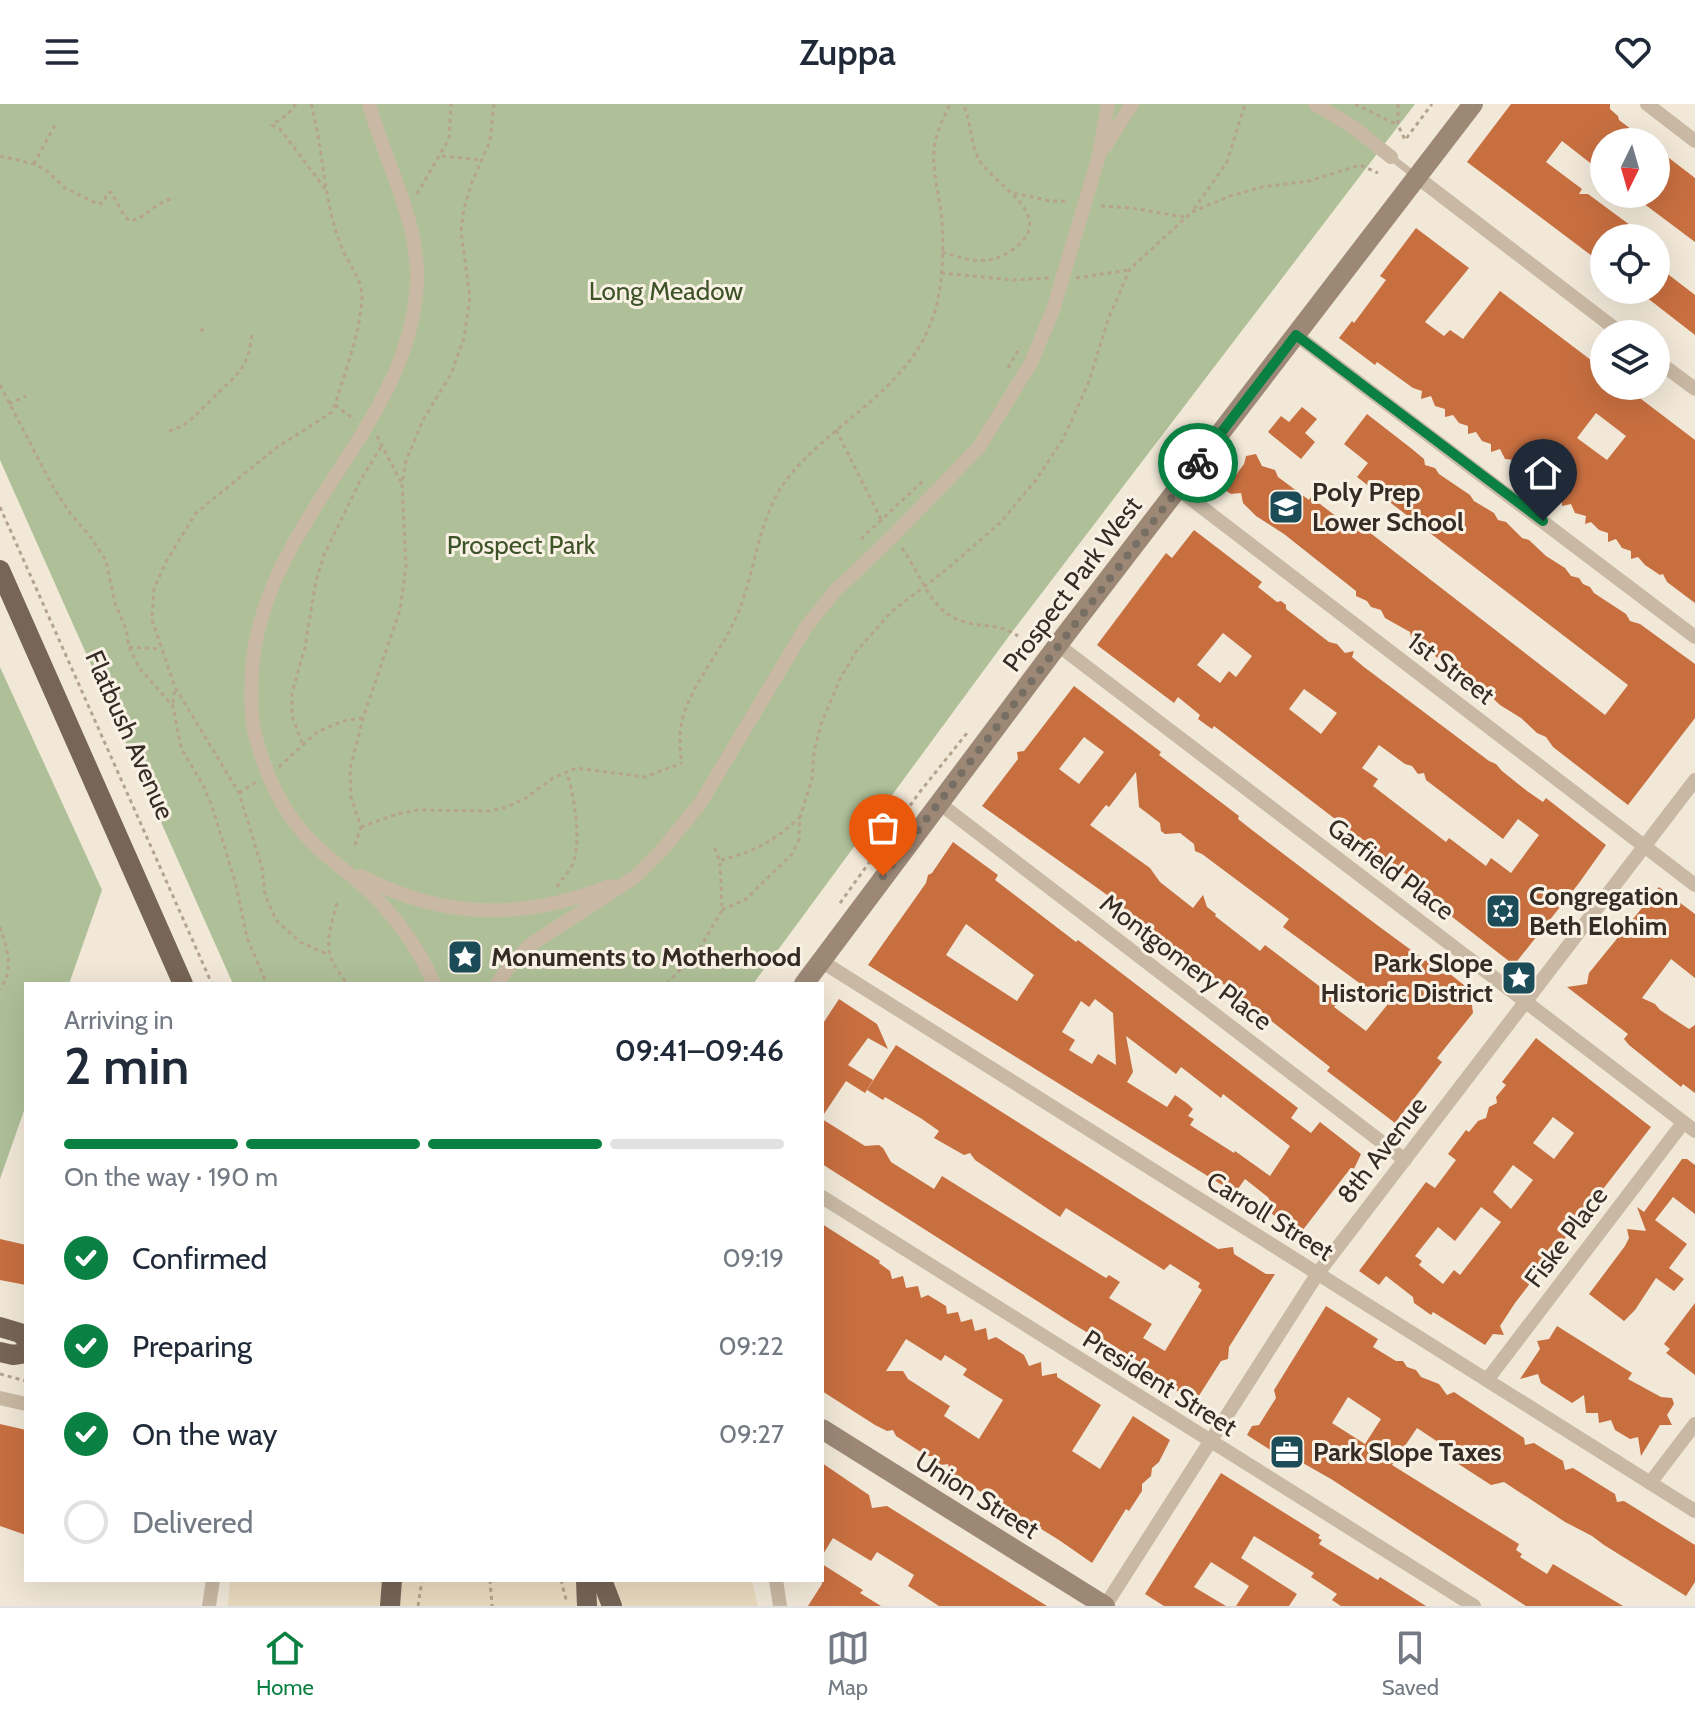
<!DOCTYPE html>
<meta charset="utf-8">
<style>
body{margin:0;font-family:Cabin,sans-serif;background:#f2f2f3;color:#1f2937;height:100vh;display:flex;flex-direction:column;font-size:30px;white-space:nowrap}
*{box-sizing:border-box;margin:0}
p{font-size:26px;color:#747a83}
.icon{flex:none;width:44px;height:44px;fill:none;stroke:currentColor;stroke-width:2;stroke-linecap:round;stroke-linejoin:round}
.map{position:relative;flex:1;overflow:hidden}
.drawer{position:absolute;left:24px;top:878px;width:800px;height:600px;display:flex;flex-direction:column;background:#fff;border-radius:0px;box-shadow:0 8px 32px #0002}
.drawer>*{flex:none}
.needle{width:52px;rotate:185deg}
.fabs{position:absolute;left:1590px;top:24px;display:grid;gap:16px}
.fabs a{display:grid;place-items:center;width:80px;height:80px;border-radius:50%;background:#fff;box-shadow:0 8px 32px #0002;font-size:40px}
.pin{position:absolute;display:grid;place-items:center;width:68px;height:68px;color:#fff;margin:-82px -34px;border-radius:50% 50% 50% 0;rotate:-45deg;box-shadow:0 0 8px #0007}
.pin .icon{rotate:45deg}
.courier{position:absolute;display:grid;place-items:center;width:80px;height:80px;margin:-40px;border:6px solid #0b8043;border-radius:50%;background:#fff;color:#222;box-shadow:0 2px 10px #0007}
.head em{font-style:normal;font-weight:600}
.head div{display:flex;flex-direction:column-reverse}
.head{display:flex;align-items:center;justify-content:space-between;height:136px;padding:0 40px}
h1{font-size:52px;font-weight:600;line-height:60px}
.bar{display:grid;grid-template-columns:repeat(4,1fr);gap:12px 8px;align-content:center;height:96px;padding:0 40px}
.bar i{height:10px;border-radius:6px;background:#e0e1e3}
.bar .active{background:#0b8043}
.bar p{grid-column:span 4}
ol{padding:0 40px;list-style:none}
li{display:flex;align-items:center;gap:24px;height:88px}
li p{margin-inline-start:auto}
li .icon{padding:8px;border-radius:50%;background:#0b8043;color:#fff;stroke-width:4}
li:last-child{color:#747a83}
li i{width:44px;height:44px;border:4px solid #e0e1e3;border-radius:50%}
header{display:flex;justify-content:space-between;align-items:center;height:104px;padding:0 40px;background:#fff;font-size:36px;font-weight:600}
.tab-bar{display:flex;justify-content:space-around;align-items:center;height:112px;border-top:2px solid #e0e1e3;background:#fff;font-size:22px;color:#747a83}
.tab-bar a{display:grid;justify-items:center;gap:4px}
.tab-bar .active{color:#0b8043}
.map>svg:first-child{display:block}
</style>
<header><svg class="icon" aria-label="menu" viewBox="0 0 24 24"><path d="M4 6h16M4 12h16M4 18h16"/></svg>Zuppa<svg class="icon" aria-label="heart" viewBox="0 0 24 24"><path d="M12 20l-8-8c-3-5 5-10 8-4 3-6 11-1 8 4z"/></svg></header>
<div class="map">
<svg width="1695" height="1502" viewBox="0 0 1695 1502">
<rect width="100%" height="100%" fill="#f1e8d8"/>
<g fill="#afc098">
<path d="M0,0H1415L1012,528L753,880H233L0,356Z"/>
<path d="M0,563L102,786L69,880H26V1001L0,1075Z"/>
</g>
<path fill="#eadbbf" d="M230,1476H752L758,1502H228Z"/>
<g fill="#c86f40" fill-rule="evenodd">
<path d="M1511,0H1610V5L1618,12L1619,16L1648,38H1604V57L1598,65L1562,37L1546,58L1582,85L1579,90H1588L1634,124L1627,134H1604V161L1467,58Z"/>
<path d="M1656,44L1695,74V138L1631,90H1656Z"/>
<path d="M1416,124L1469,164L1425,218L1444,232L1450,226L1463,235L1500,187L1604,266V282H1624L1695,336V499L1667,478L1663,470L1660,471L1645,461L1638,453L1631,455V447L1622,444L1616,435L1608,438V429L1599,426L1591,418L1585,420L1586,412L1575,409L1571,400L1562,402V394L1553,391L1547,382L1539,385V376L1529,373L1523,364L1515,366V356L1505,355L1500,345L1491,348V340L1482,337L1476,328L1468,330V322L1459,319L1453,311L1445,313V305L1435,302L1431,292L1421,295L1422,287L1413,284L1377,258L1375,261L1339,234L1352,217L1354,219L1386,176L1380,172ZM1596,309L1626,332L1607,356L1577,334Z"/>
<path d="M1656,161L1695,191V231L1637,186H1656Z"/>
<path d="M1302,303L1317,315L1305,329L1315,338L1301,355L1268,328L1281,312L1289,318Z"/>
<path d="M1367,310L1412,345L1424,355L1425,361L1435,364L1439,370L1470,391L1474,397L1494,409L1498,416L1506,418L1522,434L1529,436L1546,452L1565,464L1571,472L1579,474L1583,480L1590,483L1594,489L1626,510L1630,517L1640,520L1695,560V614L1628,701L1553,643L1546,633L1537,629L1521,614L1500,601L1481,583L1475,581L1457,565L1451,564L1446,557L1436,553L1420,537L1411,533L1410,528L1385,514L1381,506L1371,503L1367,497L1356,492V487L1284,430L1256,412L1243,399L1241,389L1231,390L1225,386L1224,380L1227,376L1233,375L1244,360L1246,352L1256,350L1262,362L1275,366L1278,373L1309,396L1311,393L1346,420L1351,414L1605,611L1628,581L1357,373L1368,359L1344,340Z"/>
<path d="M1194,426L1262,478L1258,483L1277,498L1281,497L1286,501V505L1329,538L1337,540L1345,549L1354,547L1352,553L1364,563L1489,657L1496,660L1502,667L1527,687L1543,698L1546,694L1606,741L1579,779L1514,861L1442,805L1429,788L1421,785L1418,778L1410,776L1405,769L1398,768L1395,761L1214,622L1212,625L1198,615L1200,611L1178,593L1174,599L1097,541L1166,449L1172,454ZM1223,529L1252,552L1236,573L1229,567L1220,579L1197,561ZM1304,585L1337,609L1321,630L1289,605ZM1379,641L1405,660L1412,662L1418,670L1424,669L1426,676L1503,735L1518,715L1539,731L1511,769L1491,754L1486,762L1449,734L1446,738L1373,682L1378,675L1362,664Z"/>
<path d="M1074,582L1161,648L1159,651L1239,712L1238,715L1252,726L1377,821L1426,857L1429,853L1470,886L1473,909L1437,954L1442,958L1395,1019L1327,967L1330,963L1279,923L1103,788L982,702L1018,655L1017,648L1024,647ZM1084,633L1104,648L1079,680L1059,665ZM1136,668L1139,703L1160,719L1161,727L1165,730L1180,729L1194,740L1195,747L1202,750L1289,815L1283,823L1388,900L1366,927L1334,903L1339,897L1265,841L1260,847L1215,812L1216,810L1207,803L1203,791L1193,804L1160,778L1150,764L1090,721L1106,701L1109,703Z"/>
<path d="M953,738L998,771L995,776L1076,838L1078,836L1298,1004L1291,1014L1311,1029L1320,1018L1361,1050L1354,1065L1346,1070L1299,1131L1262,1102L1269,1094L1245,1075L1235,1089L868,861L926,779L928,771L932,769ZM966,820L1034,871L1017,897L946,851ZM1095,895L1113,909L1116,961L1098,950L1092,960L1069,946L1075,936L1062,928L1081,897L1089,903ZM1126,932L1176,970L1181,963L1221,994L1223,990L1290,1042L1270,1072L1235,1047L1234,1049L1190,1021L1194,1015L1188,1012L1193,1005L1188,1000L1175,991L1167,1003L1127,978L1133,968Z"/>
<path d="M1659,783L1695,810V874L1671,855L1642,894L1655,900L1660,906L1689,925L1695,921V989L1683,980L1681,983L1629,941L1624,935L1628,930L1567,883L1587,880L1589,869Z"/>
<path d="M839,895L877,920L888,945L868,934L848,961L873,976L865,989L846,977L822,1013V921Z"/>
<path d="M1536,934L1651,1023L1515,1199L1500,1222L1504,1231L1493,1230L1485,1241L1433,1208L1431,1211L1414,1199L1413,1193L1386,1172L1379,1181L1359,1167L1426,1078L1435,1084L1456,1056L1448,1050L1466,1026L1469,1028L1478,1017L1486,1014L1489,1003L1497,999L1496,993L1506,981L1502,978ZM1553,1013L1574,1029L1554,1055L1533,1039ZM1513,1061L1533,1076L1511,1105L1493,1088ZM1481,1103L1501,1118L1460,1171L1454,1166L1443,1180L1419,1161L1422,1157L1415,1152L1438,1123L1455,1137Z"/>
<path d="M896,941L1218,1145L1233,1143L1234,1150L1266,1170H1275L1229,1243L1228,1255L1221,1257L1195,1298L1143,1266L1146,1262L1090,1227L1088,1229L1070,1218L822,1060V1015L865,1042L879,1041L883,1044L891,1058L934,1085L942,1072L1106,1174L1109,1171L1120,1178L1109,1194L1152,1220L1143,1234L1165,1247L1202,1186L1198,1183L1200,1179L1170,1160L1164,1166L1066,1104L1060,1113L975,1056L970,1049L964,1051L934,1034L939,1027L922,1015L885,993L883,996L867,986Z"/>
<path d="M1682,1055H1687L1695,1061V1110L1673,1093L1655,1116L1687,1140L1669,1164L1684,1175L1674,1187L1656,1174L1635,1206L1624,1217L1589,1190L1625,1142L1629,1134L1627,1125L1646,1127L1637,1103L1644,1108Z"/>
<path d="M822,1120L880,1157L879,1159L890,1167L892,1175L903,1172L906,1184L918,1182L921,1194L928,1191L946,1202L947,1210L958,1208L961,1218L972,1215L975,1227L986,1224L988,1236L996,1233L1024,1251L1029,1262L1041,1258L1042,1272L1057,1269V1273L1101,1301L1072,1347L1100,1365L1133,1312L1170,1336L1159,1358L1152,1364L1151,1372L1142,1380V1387L1129,1407L1126,1405L1092,1459L1059,1436L950,1369L948,1360L941,1361L936,1358L935,1352H927L896,1332L893,1326L887,1327L875,1321L822,1287ZM906,1235L941,1257L945,1251L967,1265L963,1271L1003,1296L979,1335L944,1312L950,1302L908,1275L903,1267H886Z"/>
<path d="M0,1135L26,1141V1181L0,1176Z"/>
<path d="M1695,1199V1271L1666,1249L1670,1245L1664,1240Z"/>
<path d="M1326,1202L1378,1235L1373,1243L1396,1257H1403L1407,1263L1416,1266L1421,1273L1439,1280L1447,1291L1454,1288L1524,1334L1525,1341L1534,1339L1563,1357L1565,1366L1573,1364L1615,1390L1617,1398L1624,1397L1695,1441V1478L1686,1492L1604,1441L1592,1432L1565,1418L1504,1378L1491,1381L1443,1350L1447,1344L1417,1324L1392,1361L1519,1440L1516,1446L1522,1450L1520,1453L1547,1470L1553,1460L1623,1502H1526L1331,1375L1294,1354L1291,1359L1247,1331L1252,1322L1259,1321L1276,1294L1274,1286ZM1348,1293L1381,1315L1365,1340L1332,1319Z"/>
<path d="M1557,1222L1632,1269L1628,1275L1661,1293L1672,1294L1674,1300L1667,1311L1672,1321H1660L1641,1352L1638,1333L1630,1335L1615,1326L1611,1316L1599,1319L1598,1309H1586L1584,1291L1572,1299L1541,1279L1538,1270L1520,1275L1540,1245L1537,1237L1549,1235Z"/>
<path d="M0,1320L26,1326V1431L0,1422Z"/>
<path d="M822,1359L869,1391L872,1404L887,1402L1047,1502H939L908,1482L914,1471L877,1448L871,1457L833,1434L822,1452Z"/>
<path d="M1221,1369L1320,1431L1318,1434L1322,1436L1319,1440L1378,1476L1380,1473L1426,1502H1341L1332,1496L1337,1490L1311,1473L1314,1469L1254,1432L1241,1454L1297,1490L1289,1502H1236L1249,1482L1211,1458L1194,1483L1226,1502H1164L1145,1490Z"/>
<path d="M822,1460L863,1486L860,1489L881,1502H808L822,1480Z"/>
</g>
<g fill="none" stroke-linecap="round" stroke-linejoin="round">
<g stroke="#b5a38e" stroke-width="3" stroke-dasharray="4 4" stroke-linecap="butt">
<path d="M296,0L288,10L272,21L280,25L326,86"/>
<path d="M311,0C324,47 323,98 342,144C349,162 362,173 362,194C360,230 345,267 335,301L332,308L276,344L196,409L167,456L154,484L152,516L175,583L239,689L262,764L265,791L276,816L300,838L327,850"/>
<path d="M1355,0L1398,21"/>
<path d="M1398,0V21L1405,36L1432,0"/>
<path d="M0,52L34,60L47,67L65,84L98,100L103,99L107,90L111,88L125,113L131,117C147,113 156,97 175,94"/>
<path d="M442,52L482,56"/>
<path d="M34,60L56,19"/>
<path d="M1014,89L1050,97H1069"/>
<path d="M417,90L449,35L451,0"/>
<path d="M1101,102L1132,104L1184,113"/>
<path d="M1194,105L1227,58L1245,0"/>
<path d="M942,148C967,156 989,163 1012,146C1062,111 991,80 978,54C970,36 971,17 963,0"/>
<path d="M941,169L1013,176L1049,174"/>
<path d="M1076,174L1128,166"/>
<path d="M200,226H207"/>
<path d="M1008,264L1020,243"/>
<path d="M0,281L53,383L70,409L93,436L106,457L115,499L126,525L129,543L140,565L173,602L181,644L204,683L212,702L236,781L247,834L267,880"/>
<path d="M9,300L26,292"/>
<path d="M335,301L355,316"/>
<path d="M836,326L883,419"/>
<path d="M169,327C189,321 195,311 210,297C235,271 249,267 252,228"/>
<path d="M377,332L401,378"/>
<path d="M0,403L212,880"/>
<path d="M861,435L925,375"/>
<path d="M902,444C921,470 931,510 965,518C986,524 998,519 1018,532"/>
<path d="M129,543L160,545"/>
<path d="M173,599L175,583"/>
<path d="M302,639L292,612V589L305,543L316,477L324,451L360,377L383,340"/>
<path d="M681,655C680,641 679,627 683,613C694,576 722,547 737,511C757,465 757,410 791,370C833,320 901,287 928,226C943,192 944,154 942,118C940,90 929,62 936,34C939,22 945,11 950,0"/>
<path d="M279,663L317,628L343,617L363,614"/>
<path d="M239,689L256,678"/>
<path d="M361,723L397,710L418,706L489,707L504,704L526,694L553,674L576,664L645,673L682,659"/>
<path d="M355,741L361,723L351,693L350,665L363,614L400,506L406,462L402,379L406,357L423,316L451,270L464,234L470,193L461,128L464,104L472,78L490,37L494,0"/>
<path d="M721,756C756,747 774,737 800,713"/>
<path d="M557,783C562,774 571,767 574,756C581,735 574,688 566,667"/>
<path d="M337,799C327,836 321,849 348,880"/>
<path d="M840,799L919,689L967,629"/>
<path d="M722,806L746,795L792,750L799,736L800,713L812,675L814,648L821,620L840,575L855,549L891,508L947,465L1000,419L1036,376L1063,335L1088,280L1109,213L1130,165L1192,108L1230,92L1262,83L1309,77L1360,61L1378,69"/>
<path d="M0,823C7,845 15,864 0,885"/>
<path d="M667,880L700,844L722,806L720,757L713,740"/>
<path d="M0,1270L26,1277"/>
<path d="M490,1476L492,1502"/>
<path d="M561,1476L567,1499"/>
<path d="M418,1502L422,1476"/>
</g>
<path stroke="#c9b9a4" stroke-width="7" d="M1391,53L1415,72"/>
<g stroke="#c9b9a4" stroke-width="14">
<path d="M369,0C385,58 418,114 417,175C414,320 261,418 252,567C251,589 250,612 256,634C266,672 284,711 313,739C327,754 344,765 359,778C392,807 417,840 434,880"/>
<path d="M1315,0L1353,23L1391,53"/>
<path d="M1647,0L1695,37"/>
<path d="M1104,44L1132,0"/>
<path d="M1417,73L1622,230"/>
<path d="M1296,231L1695,533"/>
<path d="M1656,256L1695,285"/>
<path d="M1178,385L1695,781"/>
<path d="M1058,541L1695,1027"/>
<path d="M939,699L1405,1056"/>
<path d="M361,772C444,816 523,816 610,782"/>
<path d="M821,857L1695,1407"/>
<path d="M497,880L508,864L530,841L635,773L663,745L701,698L806,523L834,488L893,432L979,343L1031,259L1053,206L1098,55L1108,0"/>
<path d="M822,1093L1474,1502"/>
<path d="M1487,1276L1683,1019"/>
<path d="M0,1294L26,1300"/>
<path d="M1650,1379L1695,1320"/>
<path d="M776,1476L780,1502"/>
<path d="M209,1502L213,1476"/>
<path d="M1105,1502L1318,1169L1695,676"/>
</g>
<g stroke="#9d8876" stroke-width="20">
<path d="M804,880L1066,530L1473,0"/>
<path d="M822,1325L1105,1502"/>
</g>
<g stroke="#776557" stroke-width="20">
<path d="M0,466L183,880"/>
<path d="M0,1223L20,1229L26,1235"/>
<path d="M0,1248L13,1251L26,1249"/>
<path d="M586,1476L587,1502"/>
<path d="M602,1476L612,1502"/>
<path d="M390,1502L392,1476"/>
</g>
</g>
<g fill="none" stroke-linecap="round" stroke-linejoin="round">
<path stroke="#776e64" stroke-width="8" stroke-dasharray="0 14.4" d="M883,772L1198,359"/>
<path stroke="#0b8043" stroke-width="10" d="M1198,359L1296,231L1543,417"/>
</g>
<defs>
<symbol id="school-square" viewBox="-11 -11 22 22"><rect x="-9" y="-9" width="18" height="18" rx="4" fill="#1b4c57" stroke="#f9f2e4"/><path d="M0-5L7-2L0 1L-7-2ZM-4 1L0 2.5L4 1V4Q0 6-4 4Z" fill="#fff"/></symbol>
<symbol id="synagogue-square" viewBox="-11 -11 22 22"><rect x="-9" y="-9" width="18" height="18" rx="4" fill="#1b4c57" stroke="#f9f2e4"/><path d="M0-6.5L5.6 3.2H-5.6ZM0 6.5L5.6-3.2H-5.6Z" fill="#fff"/></symbol>
<symbol id="sight-square" viewBox="-11 -11 22 22"><rect x="-9" y="-9" width="18" height="18" rx="4" fill="#1b4c57" stroke="#f9f2e4"/><path d="M0-6L1.8-2.2L6-1.7L2.9 1.2L3.7 5.4L0 3.3L-3.7 5.4L-2.9 1.2L-6-1.7L-1.8-2.2Z" fill="#fff"/></symbol>
<symbol id="office-square" viewBox="-11 -11 22 22"><rect x="-9" y="-9" width="18" height="18" rx="4" fill="#1b4c57" stroke="#f9f2e4"/><path d="M-6-3h4V-5.5h4V-3h4V5H-6ZM-1-4.5V-3h2v-1.5ZM-6 0V1H6V0Z" fill="#fff"/></symbol>
</defs>
<g fill-rule="evenodd">
<use href="#school-square" x="1266" y="383" width="40" height="40"/>
<use href="#synagogue-square" x="1483" y="787" width="40" height="40"/>
<use href="#sight-square" x="445" y="833" width="40" height="40"/>
<use href="#sight-square" x="1499" y="854" width="40" height="40"/>
<use href="#office-square" x="1267" y="1328" width="40" height="40"/>
</g>
<g text-anchor="middle" stroke-width="6" stroke-linejoin="round" paint-order="stroke">
<g font-size="26" fill="#3f5329" stroke="#f9f2e4">
<text x="666" y="196">Long Meadow</text>
<text x="521" y="450">Prospect Park</text>
</g>
<g font-size="26" font-weight="bold" fill="#352c26" stroke="#f9f2e4" text-anchor="start">
<text x="1312" y="397">Poly Prep<tspan x="1312" dy="30">Lower School</tspan></text>
<text x="1529" y="801">Congregation<tspan x="1529" dy="30">Beth Elohim</tspan></text>
<text x="491" y="862">Monuments to Motherhood</text>
<text x="1493" y="868" text-anchor="end">Park Slope<tspan x="1493" dy="30">Historic District</tspan></text>
<text x="1313" y="1357">Park Slope Taxes</text>
</g>
<g font-size="26" fill="#352c26" stroke="#f9f2e4">
<text transform="translate(1072 480) rotate(-53)" y="9">Prospect Park West</text>
<text transform="translate(1451 564) rotate(37)" y="9">1st Street</text>
<text transform="translate(130 631) rotate(66)" y="9">Flatbush Avenue</text>
<text transform="translate(1391 765) rotate(37)" y="9">Garfield Place</text>
<text transform="translate(1186 858) rotate(37)" y="9">Montgomery Place</text>
<text transform="translate(1382 1046) rotate(-52)" y="9">8th Avenue</text>
<text transform="translate(1270 1112) rotate(32)" y="9">Carroll Street</text>
<text transform="translate(1566 1133) rotate(-53)" y="9">Fiske Place</text>
<text transform="translate(1160 1279) rotate(32)" y="9">President Street</text>
<text transform="translate(977 1391) rotate(32)" y="9">Union Street</text>
</g>
</g>
</svg>
<div class="fabs">
<a><svg class="needle" viewBox="-14 -14 28 28"><path d="M0-13l5 13h-10z" fill="#e53935"/><path d="M0 13l5-13h-10z" fill="#747a83"/></svg></a>
<a><svg class="icon" aria-label="locate" viewBox="0 0 24 24"><circle cx="12" cy="12" r="6"/><path d="M12 2v4M12 18v4M2 12h4M18 12h4"/></svg></a>
<a><svg class="icon" aria-label="layers" viewBox="0 0 24 24"><path d="M12 4l9 5-9 5-9-5zM3 14l9 5 9-5"/></svg></a>
</div>
<div class="pin" style="left:883px;top:772px;background:#ea580c"><svg class="icon" aria-label="bag" viewBox="0 0 24 24"><path d="M5 8h14l-1 12H6zM9 8a3 3 0 0 1 6 0"/></svg></div>
<div class="pin" style="left:1543px;top:417px;background:#1f2937"><svg class="icon" aria-label="home" viewBox="0 0 24 24"><path d="M3 11l9-7 9 7M6 9v11h12V9"/></svg></div>
<div class="courier" style="left:1198px;top:359px"><svg class="icon" aria-label="bike" viewBox="0 0 24 24"><circle cx="6" cy="16" r="4"/><circle cx="18" cy="16" r="4"/><path d="M6 16l4-8h5l3 8M10 8l3 8H6M13 5h3"/></svg></div>
<section class="drawer">
<div class="head"><div><h1>2 min</h1><p>Arriving in</p></div><em>09:41–09:46</em></div>
<div class="bar"><i class="active"></i><i class="active"></i><i class="active"></i><i></i><p>On the way · 190 m</p></div>
<ol>
<li><svg class="icon" aria-label="check" viewBox="0 0 24 24"><path d="M5 12l5 5 9-10"/></svg>Confirmed<p>09:19</p></li>
<li><svg class="icon" aria-label="check" viewBox="0 0 24 24"><path d="M5 12l5 5 9-10"/></svg>Preparing<p>09:22</p></li>
<li><svg class="icon" aria-label="check" viewBox="0 0 24 24"><path d="M5 12l5 5 9-10"/></svg>On the way<p>09:27</p></li>
<li><i></i>Delivered</li>
</ol>
</section>
</div>
<nav class="tab-bar">
<a class="active"><svg class="icon" aria-label="home" viewBox="0 0 24 24"><path d="M3 11l9-7 9 7M6 9v11h12V9"/></svg>Home</a>
<a><svg class="icon" aria-label="map" viewBox="0 0 24 24"><path d="M3 6l6-2 6 2 6-2v14l-6 2-6-2-6 2zM9 4v14M15 6v14"/></svg>Map</a>
<a><svg class="icon" aria-label="saved" viewBox="0 0 24 24"><path d="M7 4h10v16l-5-4-5 4z"/></svg>Saved</a>
</nav>
